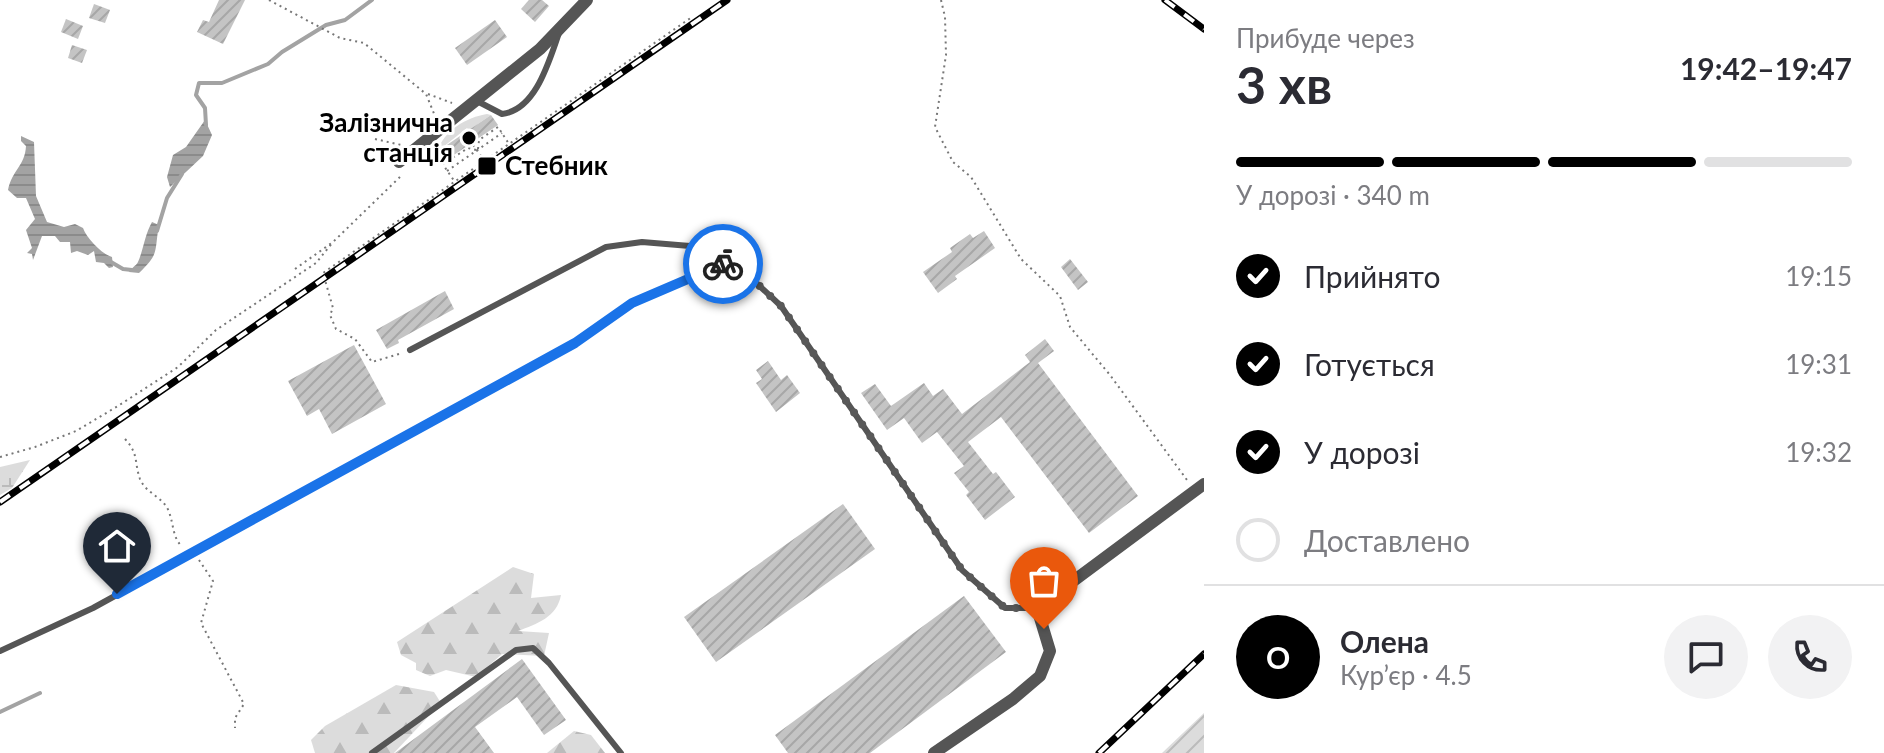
<!DOCTYPE html>
<html lang="uk">
<meta charset="utf-8">
<style>
body{margin:0;font-family:Lato,sans-serif;background:#f2f2f3;color:#2b2b33;height:100vh;display:flex;flex-direction:column;font-size:30px;white-space:nowrap}
*{box-sizing:border-box;margin:0}
p{font-size:26px;color:#7c7c81}
.icon{flex:none;width:44px;height:44px;fill:none;stroke:currentColor;stroke-width:2;stroke-linecap:round;stroke-linejoin:round}
.map{position:relative;flex:1;overflow:hidden}
.drawer{display:flex;flex-direction:column;background:#fff;width:680px}
.drawer>*{flex:none}
.pin{position:absolute;display:grid;place-items:center;width:68px;height:68px;color:#fff;margin:-82px -34px;border-radius:50% 50% 50% 0;rotate:-45deg;box-shadow:0 0 8px #0007}
.pin .icon{rotate:45deg}
.courier{position:absolute;display:grid;place-items:center;width:80px;height:80px;margin:-40px;border:6px solid #1a73e8;border-radius:50%;background:#fff;color:#222;box-shadow:0 2px 10px #0007}
.overview em{font-style:normal;font-weight:700}
.overview div{display:flex;flex-direction:column-reverse}
.overview{display:flex;align-items:center;justify-content:space-between;height:136px;padding:0 32px}
h1{font-size:52px;font-weight:700;line-height:60px}
.bar{display:grid;grid-template-columns:repeat(4,1fr);gap:12px 8px;align-content:center;height:96px;padding:0 32px}
.bar i{height:10px;border-radius:6px;background:#e1e1e2}
.bar .current{background:#000}
.bar p{grid-column:span 4}
.line{display:flex;align-items:center;gap:20px;padding:0 32px;border-top:2px solid #e1e1e2}
.line div{flex:1}
.round{display:grid;place-items:center;flex:none;width:84px;height:84px;border-radius:42px;background:#f2f2f3}
ol{padding:0 32px;list-style:none}
li{display:flex;align-items:center;gap:24px;height:88px}
li p{margin-inline-start:auto}
li .icon{padding:8px;border-radius:50%;background:#000;color:#fff;stroke-width:4}
li:last-child{color:#7c7c81}
li i{width:44px;height:44px;border:4px solid #e1e1e2;border-radius:50%}
main{display:flex;flex:1;min-height:0}
.map>svg:first-child{display:block}
</style>
<main>
<div class="map">
<svg width="1204" height="753" viewBox="0 0 1204 753">
<defs>
<pattern id="forest-firs" width="22" height="20" patternUnits="userSpaceOnUse" patternTransform="scale(2)"><rect width="22" height="20" fill="#dcdcdc"/><path d="M5 1l3.5 6h-7zM16 11l3.5 6h-7z" fill="#bbb"/></pattern>
<pattern id="wetland-marsh" width="20" height="14" patternUnits="userSpaceOnUse" patternTransform="scale(2)"><rect width="20" height="14" fill="#dcdcdc"/><path d="M1 5h8M5 5V1M11 12h8M15 12V8" fill="none" stroke="#bbb"/></pattern>
<pattern id="garden-furrows" width="10" height="10" patternUnits="userSpaceOnUse" patternTransform="scale(2)"><rect width="10" height="10" fill="#dcdcdc"/><path d="M-1 1l2-2M0 10L10 0M9 11l2-2" fill="none" stroke="#bbb"/></pattern>
<pattern id="water-rules" width="6" height="5" patternUnits="userSpaceOnUse" patternTransform="scale(2)"><rect width="6" height="5" fill="#a3a3a3"/><path d="M0 2.5h6" fill="none" stroke="#8b8b8b"/></pattern>
<pattern id="building-hatch" width="6" height="6" patternUnits="userSpaceOnUse" patternTransform="scale(2)"><rect width="6" height="6" fill="#c4c4c4"/><path d="M-1 1l2-2M0 6l6-6M5 7l2-2" fill="none" stroke="#a7a7a7"/></pattern>
</defs>
<rect width="100%" height="100%" fill="#fff"/>
<path fill="#dcdcdc" d="M487,114L491,115L469,130L467,128L438,151C443,131 467,117 487,114Z"/>
<g fill="url(#forest-firs)">
<path d="M513,567L534,574L531,598L561,595C557,617 537,624 518,631L549,633L544,656L502,654L476,677L446,670L430,676L416,670V663L401,655L397,642Z"/>
<path d="M396,685L434,692L441,703L394,753H315L311,740L325,726Z"/>
<path d="M574,731L591,735L605,753H547Z"/>
</g>
<path fill="url(#wetland-marsh)" d="M30,460L12,488L0,495V467Z"/>
<path fill="url(#garden-furrows)" d="M1204,713V753H1162Z"/>
<g fill="url(#water-rules)">
<path d="M205,120L212,135L203,156L170,187L167,177L173,155L186,147Z"/>
<path d="M21,136L34,142L36,196L47,222L64,227L75,224L83,228C87,239 102,254 112,257L113,267L109,268L104,263L96,262L94,251L88,255L77,251L71,253L70,242H60L55,236H42L33,260L32,254L27,253L32,248L26,230L35,219L26,198H17L8,190C12,170 25,166 26,146L21,141Z"/>
<path d="M152,222L159,225C154,252 160,253 139,273L129,272C131,268 136,266 138,262C143,251 145,234 152,222Z"/>
</g>
<g fill="none" stroke-linecap="round" stroke-linejoin="round">
<g stroke="#a3a3a3" stroke-width="4">
<path d="M206,125L205,108L196,95L199,83H222L268,64L282,52L326,25L345,20L372,0"/>
<path d="M157,231L167,198L182,174"/>
<path d="M111,262L123,269L132,270"/>
<path d="M0,712L40,693"/>
</g>
</g>
<g fill="url(#building-hatch)">
<path d="M219,0H245L223,44L197,32L203,20L209,22Z"/>
<path d="M529,0H542L549,6L535,22L521,9Z"/>
<path d="M94,4L110,10L105,23L89,18Z"/>
<path d="M66,19L83,26L78,39L61,32Z"/>
<path d="M495,20L507,37L467,65L455,48Z"/>
<path d="M72,45L87,50L82,63L68,58Z"/>
<path d="M491,115L498,125L445,161L438,151Z"/>
<path d="M984,231L995,248L955,276L957,279L938,293L923,272L952,252L950,248L970,234L973,238Z"/>
<path d="M1070,259L1088,282L1078,290L1061,267Z"/>
<path d="M445,291L454,309L398,340L399,343L387,349L376,330Z"/>
<path d="M1045,339L1054,351L1038,363L1138,496L1089,533L1001,417L968,442L993,474L996,472L1015,497L985,520L966,495L969,492L954,473L964,466L937,432L922,443L904,418L887,430L861,393L875,384L891,406L924,383L933,396L943,389L962,414L1030,362L1025,355Z"/>
<path d="M354,345L386,404L332,434L319,409L307,416L288,381Z"/>
<path d="M768,361L781,380L787,375L800,393L776,412L756,383L762,379L756,370Z"/>
<path d="M843,504L875,549L716,662L684,617Z"/>
<path d="M964,596L1006,652L870,753H788L775,735Z"/>
<path d="M522,659L566,720L544,735L517,697L475,727L494,753H395Z"/>
</g>
<g fill="none" stroke-linecap="round" stroke-linejoin="round">
<g stroke="#777" stroke-width="2" stroke-dasharray="2 4" stroke-linecap="butt">
<path d="M269,0L340,38L364,43L426,94L435,116"/>
<path d="M941,0L945,17L946,55L935,127L953,162L971,177L1021,259L1060,296L1070,327L1110,375L1187,480"/>
<path d="M428,94L452,103"/>
<path d="M375,139L401,145"/>
<path d="M473,145L484,160"/>
<path d="M478,149L479,140L498,127L509,144"/>
<path d="M435,153L455,182"/>
<path d="M443,164L468,148L476,150"/>
<path d="M447,171L502,133"/>
<path d="M295,269L333,242L402,175"/>
<path d="M399,354L372,362L355,339L336,329L330,315L333,308L323,273L692,17"/>
<path d="M125,439C139,454 134,462 140,479C146,494 164,497 169,512C174,525 172,536 182,547"/>
<path d="M0,457L35,447L76,431L118,406L178,367L216,330L316,263L333,242"/>
<path d="M199,560L213,581L201,623L244,704L235,718V728"/>
</g>
<g stroke="#555" stroke-width="6">
<path d="M477,101L502,114C536,110 549,61 559,33"/>
<path d="M410,350L606,247L642,242L690,246L725,263"/>
<path d="M0,651L93,608L575,343L632,303L725,263L751,278L781,306L962,570L1005,608H1037"/>
<path d="M372,753L516,650L533,648L549,663L621,753"/>
</g>
<g stroke="#555" stroke-width="12">
<path d="M399,162L540,49L587,0"/>
<path d="M934,753L1013,699L1040,676L1050,651L1037,608L1204,484"/>
</g>
<defs>
<g id="rail">
<path d="M1165,0L1204,29"/>
<path d="M0,502L727,0"/>
<path d="M1099,753L1204,654"/>
</g>
</defs>
<use href="#rail" stroke="#000" stroke-width="7"/>
<use href="#rail" stroke="#fff" stroke-width="4" stroke-dasharray="12" stroke-linecap="butt"/>
</g>
<g fill="none" stroke-linecap="round" stroke-linejoin="round">
<path stroke="#595959" stroke-width="8" stroke-dasharray="0 14.4" d="M723,264L751,278L781,306L962,570L1005,608H1037L1044,629"/>
<path stroke="#1a73e8" stroke-width="10" d="M117,594L575,343L632,303L723,264"/>
</g>
<g fill="#000" stroke="#fff" stroke-width="3">
<circle cx="469" cy="138" r="8"/>
<rect x="477" y="156" width="20" height="20" rx="4"/>
</g>
<g text-anchor="middle" stroke-width="6" stroke-linejoin="round" paint-order="stroke">
<g font-size="26" font-weight="bold" fill="#000" stroke="#fff" text-anchor="end">
<text x="453" y="132">Залізнична<tspan x="453" dy="30">станція</tspan></text>
<text x="505" y="175" text-anchor="start">Стебник</text>
</g>
</g>
</svg>
<div class="pin" style="left:1044px;top:629px;background:#ea580c"><svg class="icon" aria-label="bag" viewBox="0 0 24 24"><path d="M5 8h14l-1 12H6zM9 8a3 3 0 0 1 6 0"/></svg></div>
<div class="pin" style="left:117px;top:594px;background:#1f2937"><svg class="icon" aria-label="home" viewBox="0 0 24 24"><path d="M3 11l9-7 9 7M6 9v11h12V9"/></svg></div>
<div class="courier" style="left:723px;top:264px"><svg class="icon" aria-label="bike" viewBox="0 0 24 24"><circle cx="6" cy="16" r="4"/><circle cx="18" cy="16" r="4"/><path d="M6 16l4-8h5l3 8M10 8l3 8H6M13 5h3"/></svg></div>
</div>
<section class="drawer">
<div class="overview"><div><h1>3 хв</h1><p>Прибуде через</p></div><em>19:42–19:47</em></div>
<div class="bar"><i class="current"></i><i class="current"></i><i class="current"></i><i></i><p>У дорозі · 340 m</p></div>
<ol>
<li><svg class="icon" aria-label="check" viewBox="0 0 24 24"><path d="M5 12l5 5 9-10"/></svg>Прийнято<p>19:15</p></li>
<li><svg class="icon" aria-label="check" viewBox="0 0 24 24"><path d="M5 12l5 5 9-10"/></svg>Готується<p>19:31</p></li>
<li><svg class="icon" aria-label="check" viewBox="0 0 24 24"><path d="M5 12l5 5 9-10"/></svg>У дорозі<p>19:32</p></li>
<li><i></i>Доставлено</li>
</ol>
<div class="line" style="height:144px"><b class="round" style="background:#000;color:#fff">О</b><div><b>Олена</b><p>Кур’єр · 4.5</p></div><a class="round"><svg class="icon" aria-label="chat" viewBox="0 0 24 24"><path d="M4 5h16v11H9l-5 4z"/></svg></a><a class="round"><svg class="icon" aria-label="phone" viewBox="0 0 24 24"><path d="M5 4h4l2 5-3 2q2 4 5 5l2-3 5 2v4C11 20 4 13 5 4z"/></svg></a></div>
</section>
</main>
